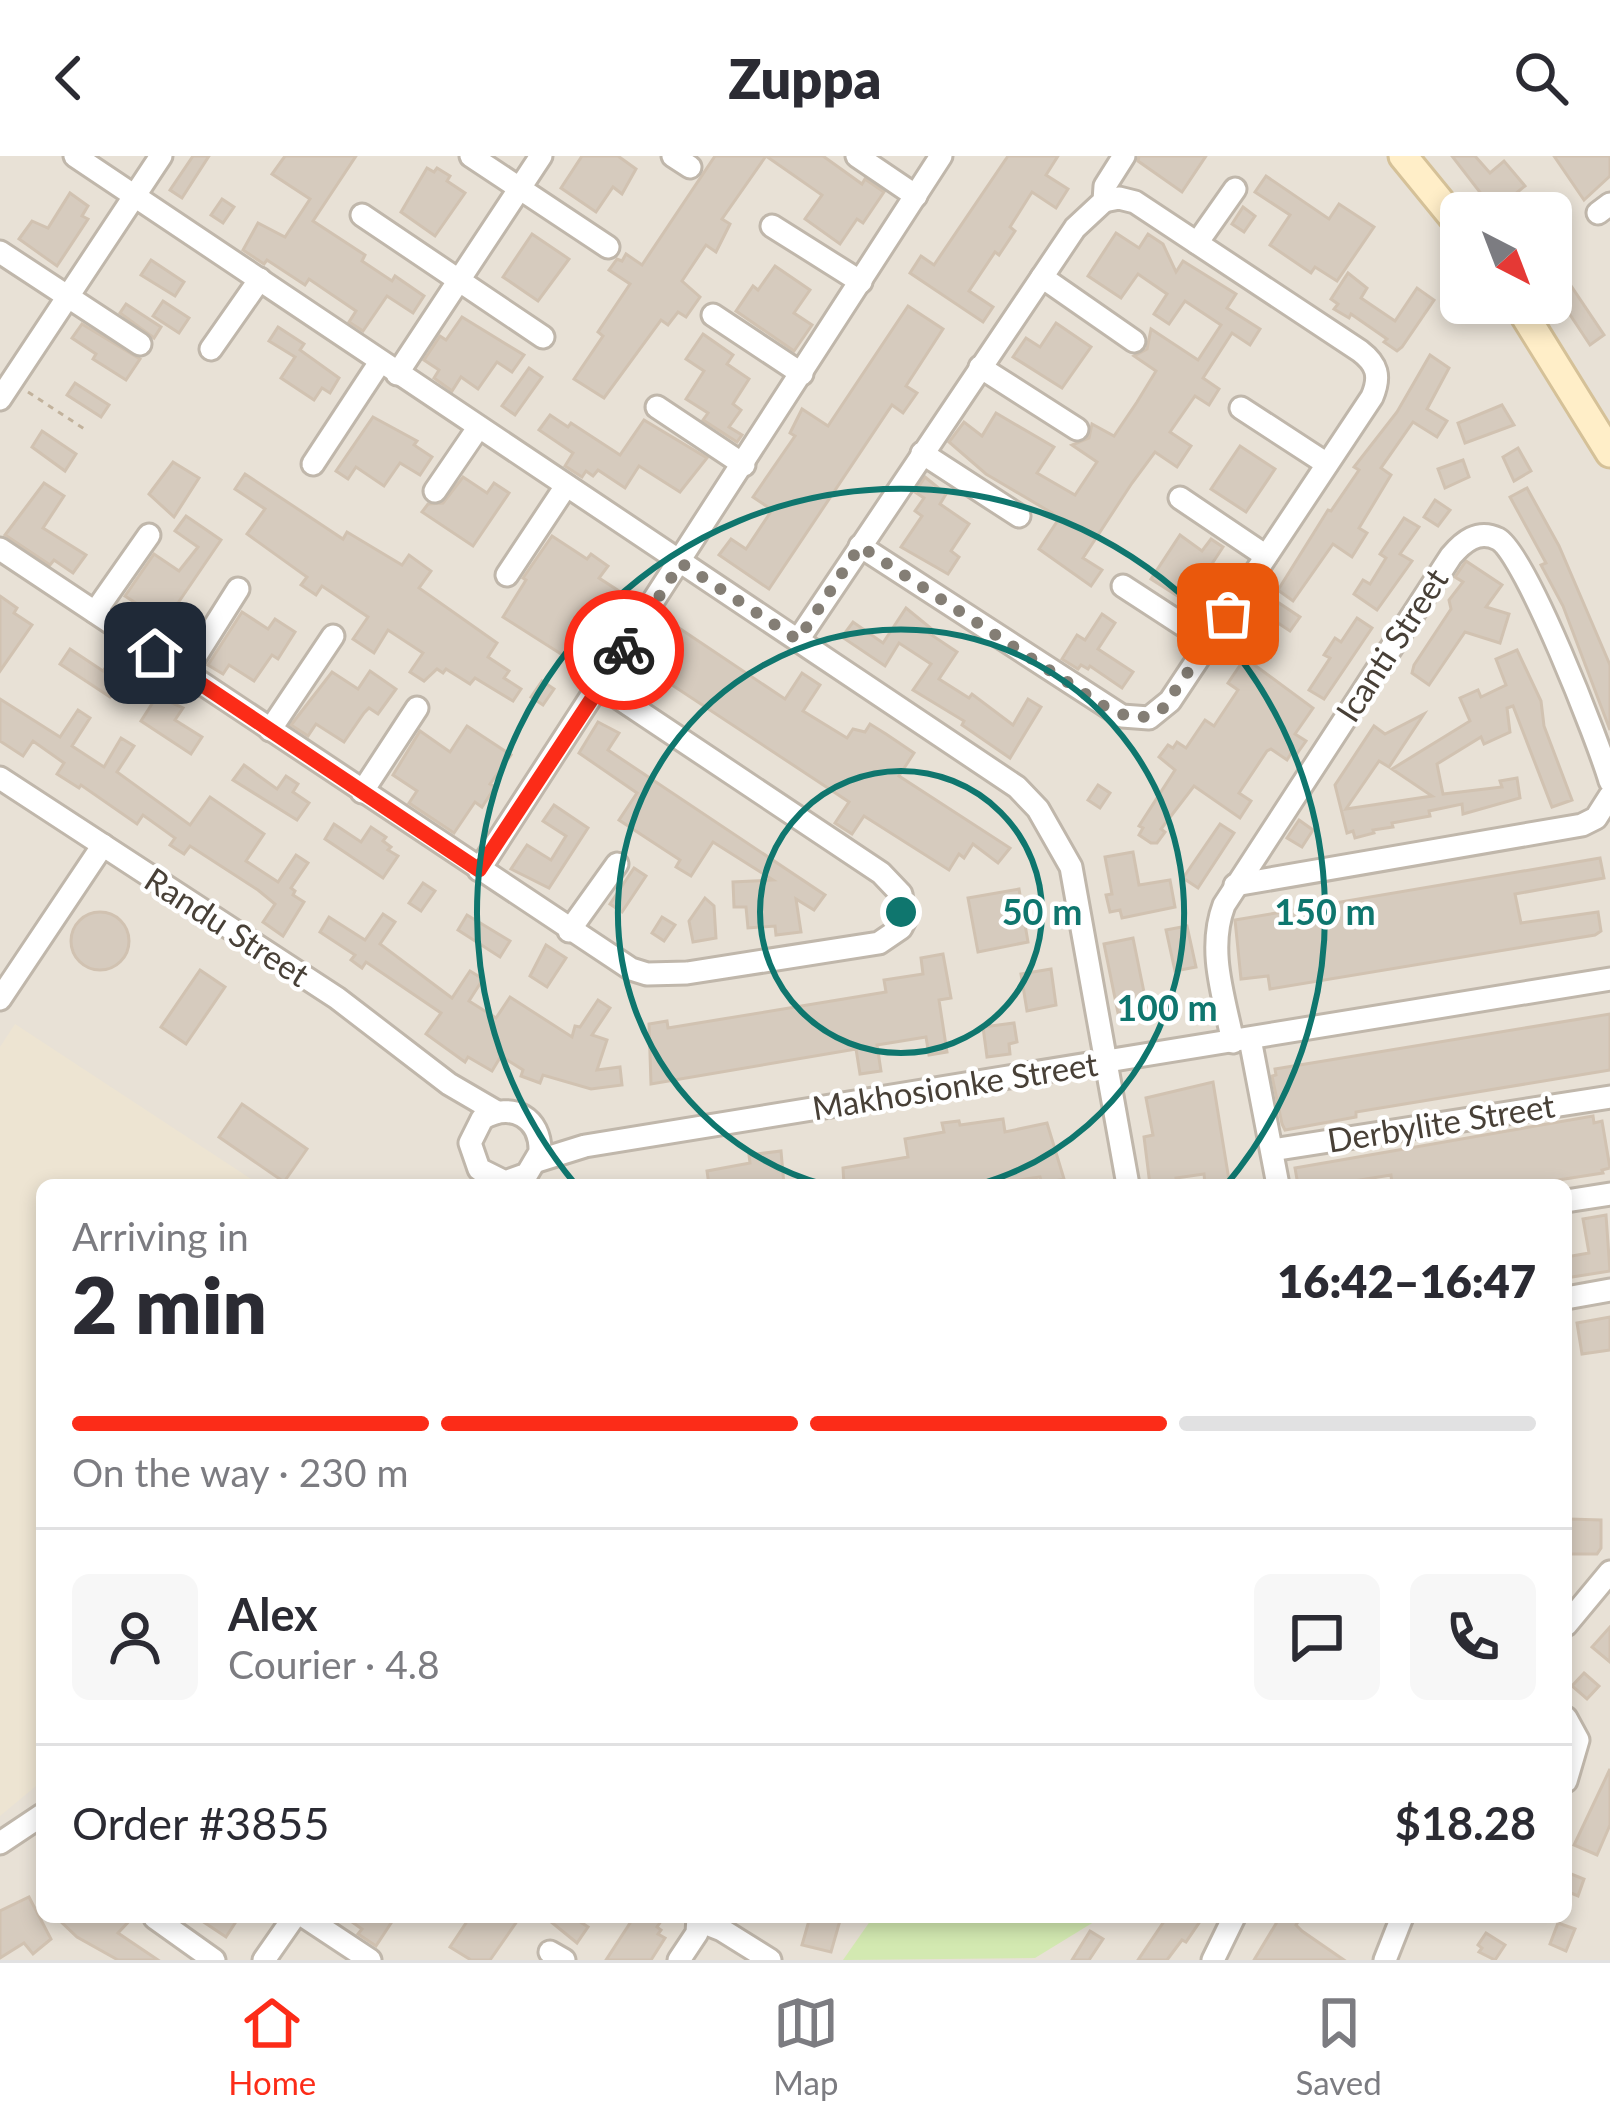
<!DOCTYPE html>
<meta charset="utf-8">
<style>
body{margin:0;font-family:Lato,sans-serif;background:#f7f7f7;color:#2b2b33;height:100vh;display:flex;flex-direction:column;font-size:45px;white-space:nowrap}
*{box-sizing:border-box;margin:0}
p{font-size:39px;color:#7c7c81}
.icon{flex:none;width:66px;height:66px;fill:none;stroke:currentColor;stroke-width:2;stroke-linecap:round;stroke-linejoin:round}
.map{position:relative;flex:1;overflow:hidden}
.side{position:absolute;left:36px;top:1023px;width:1536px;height:744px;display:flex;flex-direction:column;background:#fff;border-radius:18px;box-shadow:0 6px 18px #0003}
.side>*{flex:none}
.needle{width:78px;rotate:138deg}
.tools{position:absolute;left:1440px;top:36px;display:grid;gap:24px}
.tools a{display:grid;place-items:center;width:132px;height:132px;border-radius:18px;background:#fff;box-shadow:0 6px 18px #0003;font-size:60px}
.pin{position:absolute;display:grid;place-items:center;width:102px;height:102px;color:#fff;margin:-51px;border-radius:24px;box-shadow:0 6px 18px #0006}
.courier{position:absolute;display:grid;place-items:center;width:120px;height:120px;margin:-60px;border:9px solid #fc2c18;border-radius:50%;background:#fff;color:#222;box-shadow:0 3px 15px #0007}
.headline em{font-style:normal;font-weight:800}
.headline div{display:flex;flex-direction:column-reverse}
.headline{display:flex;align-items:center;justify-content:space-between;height:204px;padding:0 36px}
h1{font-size:78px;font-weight:800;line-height:90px}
.bar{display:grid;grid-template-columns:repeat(4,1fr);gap:18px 12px;align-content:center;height:144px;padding:0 36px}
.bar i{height:15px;border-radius:9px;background:#e1e1e2}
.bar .on{background:#fc2c18}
.bar p{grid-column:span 4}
.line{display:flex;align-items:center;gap:30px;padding:0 36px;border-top:3px solid #e1e1e2}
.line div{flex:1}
.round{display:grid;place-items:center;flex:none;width:126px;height:126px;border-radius:18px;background:#f7f7f7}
header{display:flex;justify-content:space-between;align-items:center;height:156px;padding:0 36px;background:#fff;font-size:54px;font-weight:800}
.menu{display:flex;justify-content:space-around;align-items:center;height:168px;border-top:3px solid #e1e1e2;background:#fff;font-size:33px;color:#7c7c81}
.menu a{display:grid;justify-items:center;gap:6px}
.menu .on{color:#fc2c18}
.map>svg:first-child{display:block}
</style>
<header><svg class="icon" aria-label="back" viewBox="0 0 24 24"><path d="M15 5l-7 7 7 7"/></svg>Zuppa<svg class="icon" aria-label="search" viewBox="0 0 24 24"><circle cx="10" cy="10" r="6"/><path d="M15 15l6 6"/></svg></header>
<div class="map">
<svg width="1610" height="1804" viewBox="0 0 1610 1804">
<rect width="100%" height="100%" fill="#f4f0e8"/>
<path fill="#e8e1d6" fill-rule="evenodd" d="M0,0H1610V1804H0ZM1461,57H1551V147H1461ZM42,1029H1566V1761H42Z"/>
<path fill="#ede4d2" d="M15,868L260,1029H42V1625L0,1660V891Z"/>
<path fill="#d3e9b1" d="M873,1761H1102L1035,1802L843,1804Z"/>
<g fill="#d6cbbe" stroke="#d1c2b1" stroke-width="3">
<path d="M193,0H209L182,42L170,34Z"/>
<path d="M285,0H356L313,65L365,99L362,105L392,125L395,120L424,140L413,157L387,140L363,175L349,166L356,155L309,123L305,129L267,104L264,108L243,94L258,67L285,81L310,43L272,18Z"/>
<path d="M582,0H618L636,13L622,38L613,31L596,56L561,32Z"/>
<path d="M715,0H823L862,28L865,23L884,36L863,67L857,63L840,88L805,63L822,39L766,0L722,63L730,68L716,96L706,89L682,125L700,141L686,161L678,156L668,169L661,164L604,242L574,223L603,180L598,176L630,128L609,114L617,103L622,105L626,98L642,109Z"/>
<path d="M1008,0H1058L1046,19L1068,33L1056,52L1032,36L1010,71L1015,75L999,99L995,96L969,135L993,151L983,166L910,117L921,100L934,109Z"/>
<path d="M1139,0H1206L1182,36L1138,5Z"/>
<path d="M1452,0H1475L1490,17L1504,5L1525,30L1509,43L1520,57H1496Z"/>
<path d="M1554,0H1610V20L1584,44Z"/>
<path d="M427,12L434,16L437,12L450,20L447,25L465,37L435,80L401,56Z"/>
<path d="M1266,20L1329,63L1339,48L1374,71L1337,125L1315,111L1311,117L1270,89L1290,59L1255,36Z"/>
<path d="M70,37L88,50L82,60L88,63L57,110L19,83L32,65L48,72Z"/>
<path d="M222,43L234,51L223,67L211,59Z"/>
<path d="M1243,51L1255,60L1244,76L1232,68Z"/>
<path d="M1116,77L1139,92L1148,78L1163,88L1176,116L1183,105L1236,138L1227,152L1260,173L1250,189L1232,177L1203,222L1219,233L1209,249L1195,240L1170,276L1191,290L1177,311L1155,296L1132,327L1083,402L1102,414L1091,430L1039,393L1058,364L1052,357L986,318L949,286L964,266L982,280L996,257L1054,291L1037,317L1075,339L1097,306L1072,289L1089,282L1092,268L1114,280L1137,246L1156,215L1134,200L1147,193L1151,173L1198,204L1221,169L1185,145L1169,168L1154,158L1167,138L1138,118L1121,142L1088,120Z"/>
<path d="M532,78L569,103L538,145L503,121Z"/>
<path d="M1551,100L1604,179L1590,189L1551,130Z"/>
<path d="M151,104L184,126L175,140L141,119Z"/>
<path d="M775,110L810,134L794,157L812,169L794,195L736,155L753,130L758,134Z"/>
<path d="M1348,117L1367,132L1361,142L1395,165L1417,132L1434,144L1402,191L1397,195L1384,186L1387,183L1351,158L1349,162L1334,153L1338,148L1331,143Z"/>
<path d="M163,145L189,162L179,177L153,160Z"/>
<path d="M126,148L161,171L154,182L120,157Z"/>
<path d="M908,150L943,173L906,230L917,237L903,257L892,249L769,433L719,399L731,383L746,393L772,354L753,341L795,280L790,277L802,253L828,270Z"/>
<path d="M462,161L524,199L512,216L497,206L478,233L461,221L452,235L434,222L439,214L424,204L440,180L446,184Z"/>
<path d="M1056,167L1091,191L1062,232L1013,201L1026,182L1040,191Z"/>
<path d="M82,168L140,203L126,224L93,203L96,198L72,182Z"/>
<path d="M278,171L304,188L300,194L339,222L330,237L322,232L314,244L281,222L295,201L269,185Z"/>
<path d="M703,178L733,199L727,208L749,223L733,248L741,254L729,271L742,279L737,286L703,264L708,257L686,243L704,215L686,203Z"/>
<path d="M1430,199L1449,212L1427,253L1447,265L1437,281L1413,266L1381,312L1391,319L1359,372L1367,377L1352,401L1333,388L1293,445L1278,434L1328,354L1331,355L1359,314L1354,311L1397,256Z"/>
<path d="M529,212L542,221L515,259L502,250Z"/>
<path d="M75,227L109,249L101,261L67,239Z"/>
<path d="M1502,249L1514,269L1465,287L1458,267Z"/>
<path d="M550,259L568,271L571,267L620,299L644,264L707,302L680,336L639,310L625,332L598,314L593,320L586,315L582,321L565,310L573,297L539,274Z"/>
<path d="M373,261L417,285L414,289L432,301L420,319L400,307L384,330L356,311L348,323L336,315Z"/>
<path d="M42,275L76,298L65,315L32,291Z"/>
<path d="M1240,290L1275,313L1246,356L1211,333Z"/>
<path d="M1518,292L1531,315L1514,325L1503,301Z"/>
<path d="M1463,304L1469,321L1445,332L1438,313Z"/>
<path d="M173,306L199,322L174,361L149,338Z"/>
<path d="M245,318L343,383L347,376L402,409L409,399L431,415L419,432L497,487L488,501L509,515L504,522L521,533L513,545L475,522L470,528L446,513L443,517L437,513L424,525L410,516L423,497L388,474L374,497L353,483L368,461L322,430L316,439L301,429L307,421L247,378L265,353L235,333Z"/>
<path d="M463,321L487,337L494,327L509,337L473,390L422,356L428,348L443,347Z"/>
<path d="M925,321L946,338L940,348L969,368L951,395L959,401L948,418L901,391L922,360L915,355L924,342L915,336Z"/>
<path d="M44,327L64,340L43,372L86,399L73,417L54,404L50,409L5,379Z"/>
<path d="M1527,332L1559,390L1610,509V574L1563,450L1541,409L1546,407L1510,341Z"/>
<path d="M1435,344L1450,354L1438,370L1424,361Z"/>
<path d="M186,360L221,384L165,466L125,440L154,398L179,415L198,391L175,375Z"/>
<path d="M1404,362L1419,371L1400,398L1412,405L1377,454L1354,438L1363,424L1370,428L1386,402L1380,398Z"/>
<path d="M1180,379L1202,395L1211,383L1223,391L1187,446L1151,423Z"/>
<path d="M552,380L587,403L591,398L608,410L599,422L619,435L600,465L606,469L601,478L605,481L594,498L586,493L582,499L578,496L572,505L503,461L526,424L523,422Z"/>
<path d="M1466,405L1502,429L1486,451L1509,458L1500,487L1465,476L1429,529L1412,517L1414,509L1451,453L1449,444L1463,426L1455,421Z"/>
<path d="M0,440L17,452L14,457L32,469L0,515Z"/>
<path d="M1279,447L1300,461L1290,475L1269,461Z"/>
<path d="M906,452L933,474L930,478L957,496L939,523L969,542L972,538L1013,569L1028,543L1041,551L1010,602L962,569L964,565L913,534L931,508L899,487L885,510L842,481L853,466L883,487Z"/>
<path d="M242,456L268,473L275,463L295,476L278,503L272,499L254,525L229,509L223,518L208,509Z"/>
<path d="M1102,458L1115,467L1098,493L1133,516L1122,532L1090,510L1088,513L1081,509L1078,513L1062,503L1077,479L1085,484Z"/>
<path d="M1357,462L1372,472L1324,543L1309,534L1330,502L1324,499L1335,482L1341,486Z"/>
<path d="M676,470L785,543L802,517L820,529L803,555L847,582L853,573L865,576L870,568L886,578L914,597L899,620L1010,692L998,707L973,688L964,702L959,698L949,714L864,660L852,678L835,667L849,646L660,521L656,526L643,518Z"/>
<path d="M1254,470L1271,481L1261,495L1244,484Z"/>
<path d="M70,493L103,515L109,507L126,517L110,541L60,508Z"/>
<path d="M1517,494L1541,545L1544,570L1572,644L1552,651L1513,550L1507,552L1510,576L1484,588L1481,581L1437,608L1443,638L1502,631L1500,625L1517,622L1520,642L1463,658L1462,648L1429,655L1430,660L1392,667L1393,671L1373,674L1374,677L1355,682L1353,675L1347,677L1335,629L1374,570L1385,578L1424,558L1389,611L1379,605L1346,653L1432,640L1392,613L1470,565L1460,542L1478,534L1481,541L1506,529L1496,503Z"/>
<path d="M1245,502L1313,552L1295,578L1306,585L1296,599L1292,596L1287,604L1271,593L1267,595L1239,637L1251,645L1240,662L1194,630L1161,673L1165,676L1157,687H1151L1139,679L1143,672L1139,670L1175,614L1159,601L1168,589L1173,592L1177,586L1186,592L1205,564L1214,570L1238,534L1228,527Z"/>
<path d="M370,515L396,533L378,558L369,552L364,557L344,586L316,568L308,580L291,569L332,516L358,533Z"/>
<path d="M542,525L554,533L543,549L531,541Z"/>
<path d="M157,540L183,552L175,564L202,581L191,598L141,565Z"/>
<path d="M0,543L60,581L78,554L90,562L72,590L104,611L121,582L134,590L117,616L190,669L210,641L264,678L246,705L278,726L296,699L308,707L291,732L295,735L293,739L304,746L283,780L263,766L275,748L258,734L190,690L184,698L170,689L175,682L143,659L137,668L81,629L79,632L57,618L64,607L33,585L23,600L0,585Z"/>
<path d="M598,566L619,577L608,594L825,739L814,754L796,743L801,776L776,779L775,770L748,772L746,751H734L733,726L773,724L713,686L691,720L676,711L680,704L619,664L637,637L579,597Z"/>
<path d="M467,570L511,599L490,628L495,631L482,651L475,646L454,677L409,647L417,635L393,619L420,575L450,596Z"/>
<path d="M244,609L277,633L286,620L298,628L293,636L309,647L297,664L233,624Z"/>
<path d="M1098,629L1110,637L1100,652L1088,644Z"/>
<path d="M554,649L588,672L549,732L511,713L527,689L551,704L566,680L543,665Z"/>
<path d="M1299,664L1313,674L1302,691L1287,682Z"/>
<path d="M334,668L361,686L371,671L386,681L383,685L391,691L388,694L398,700L383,722L325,683Z"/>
<path d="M1220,668L1234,677L1198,732L1183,722Z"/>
<path d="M1133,696L1139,729L1170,724L1175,751L1122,762L1120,754L1110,756L1106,739L1112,738L1105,701Z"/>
<path d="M1600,702L1604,722L1515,738L1521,767L1598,756L1601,775L1595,779L1270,833L1268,820L1241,823L1235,764Z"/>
<path d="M634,712L646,720L622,756L610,748Z"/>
<path d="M423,727L435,735L421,755L409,747Z"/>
<path d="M1019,733L1028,786L978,796L968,742Z"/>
<path d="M705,742L714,750L716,782L693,786L689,765Z"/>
<circle cx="100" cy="785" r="29"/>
<path d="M383,758L395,766L380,788L452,842L470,815L483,823L469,845L496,862L510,841L572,881L575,870L580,871L598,844L610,852L592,879L607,884L597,914L620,911L622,929L591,933L543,919L540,927L521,920L523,914L501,900L492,915L468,901L465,906L426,878L441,857L366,806L362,812L351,804L355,799L320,776L329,761L365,784Z"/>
<path d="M467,759L510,785L500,801L458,774Z"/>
<path d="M662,761L675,769L664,785L652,777Z"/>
<path d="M1187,770L1196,811L1175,815L1166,774Z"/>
<path d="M1133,782L1147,851L1118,857L1104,788Z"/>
<path d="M546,789L566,802L547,831L530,820Z"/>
<path d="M943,798L951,842L939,844L947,896L929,899L926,881L877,889L881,915L860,918L856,893L651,928L649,868L667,865L668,872L886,836L884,824L923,818L921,802Z"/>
<path d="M1051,813L1056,849L1027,855L1021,818Z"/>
<path d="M200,814L225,831L186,888L161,871Z"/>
<path d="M1610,858V914L1356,956V961L1285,974L1282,968L1272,920L1276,919L1275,913Z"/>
<path d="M1014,867L1017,886L1009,888L1010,898L987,901L983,871Z"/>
<path d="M1213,926L1229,1024L1205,1028L1204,1018L1176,1022L1177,1029H1150L1144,981L1153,979L1146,942Z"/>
<path d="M242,948L307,993L284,1026L219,981Z"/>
<path d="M1593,960L1594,967L1602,965L1610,1012L1602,1014L1603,1017L1526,1029H1392L1391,1019L1329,1029H1298L1295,1012Z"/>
<path d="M1003,963L1005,976L1047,967L1064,1023L1042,1028L1040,1021L987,1029H844L843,1012L908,1001L905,983L944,976L942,967L959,965L960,969Z"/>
<path d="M781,995L784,1029H709L707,1015L750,1007L749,999Z"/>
<path d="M1606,1059L1610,1115L1566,1122V1101L1589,1097L1583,1063Z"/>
<path d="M1610,1161V1194L1582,1198L1577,1167Z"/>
<path d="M1568,1363L1601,1364V1392L1597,1398H1567Z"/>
<path d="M1610,1471V1506L1592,1491Z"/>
<path d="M1584,1517L1599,1530L1587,1543L1572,1530Z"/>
<path d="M1610,1613V1669L1597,1699L1574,1689Z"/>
<path d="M1566,1716L1584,1723L1578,1740L1566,1735Z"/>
<path d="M29,1741L51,1783L33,1798L24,1787L0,1802V1755Z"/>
<path d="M56,1761H133L118,1777L158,1804H118L77,1781Z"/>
<path d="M196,1761H239L226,1781Z"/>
<path d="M345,1761H395L376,1790L358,1778L362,1773Z"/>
<path d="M470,1761H520L490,1804H471L450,1791Z"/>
<path d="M545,1761H573L588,1771L577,1787Z"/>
<path d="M634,1761H664L657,1771L661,1774L658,1778L665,1782L651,1804H606Z"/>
<path d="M810,1761H841L831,1796L802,1789Z"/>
<path d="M1167,1761H1203L1186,1786L1182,1784L1167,1804H1138Z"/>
<path d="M1280,1761H1301L1296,1769L1302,1775L1344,1804H1254Z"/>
<path d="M1558,1767L1575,1773L1566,1795L1550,1788Z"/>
<path d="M1090,1775L1103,1783L1089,1804H1072Z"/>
<path d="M1486,1777L1505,1789L1495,1804L1479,1796L1482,1792L1478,1789Z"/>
</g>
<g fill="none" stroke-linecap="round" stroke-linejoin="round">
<defs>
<g id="street">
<path d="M75,0L1017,631L1038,653L1071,711L1128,1029"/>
<path d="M471,0L608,91"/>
<path d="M673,0L690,11"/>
<path d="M857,0L916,40"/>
<path d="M1598,57L1610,48"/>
<path d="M362,59L543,181"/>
<path d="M772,70L861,126"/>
<path d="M1197,87L1235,33"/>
<path d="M0,96L140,188"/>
<path d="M1042,121L1134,185"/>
<path d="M713,159L802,218"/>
<path d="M211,193L260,123"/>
<path d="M980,211L1077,273"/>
<path d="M397,218L541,0"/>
<path d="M0,243L161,0"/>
<path d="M657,251L744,309"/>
<path d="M1241,252L1327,308"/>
<path d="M922,297L1019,360"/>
<path d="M313,308L380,206"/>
<path d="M435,335L478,272"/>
<path d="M1180,342L1266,400"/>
<path d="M860,390L1122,560L1149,562L1170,545L1372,241C1381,220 1377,208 1360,195L1135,46L1119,42L1104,45"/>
<path d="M0,393L631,813L647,818L687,817L879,787L901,772L905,764L901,738L881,717L601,530"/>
<path d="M507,419L566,330"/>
<path d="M1123,430L1209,486"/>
<path d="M95,456L149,379"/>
<path d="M798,484L1075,72L1104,45L1105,30L1124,0"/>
<path d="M185,517L238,433"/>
<path d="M270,574L333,480"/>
<path d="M0,622L337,842L449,928L497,956"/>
<path d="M362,636L417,552"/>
<path d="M479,714L941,0"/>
<path d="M1235,729L1582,669L1596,662L1610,640"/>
<path d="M569,775L617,708"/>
<path d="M0,843L103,689"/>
<path d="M1250,883L1278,1029"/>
<path d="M1233,886C1224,841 1207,794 1224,749L1451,400C1463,386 1478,373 1498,383C1525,397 1599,587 1610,625"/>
<path d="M1272,994L1610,941"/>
<path d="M537,1005L585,990L1610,823"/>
<path d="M497,1029L527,1018L540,996C541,962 512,945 482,963L470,987L479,1013L503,1025"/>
<path d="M1566,1045L1610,1038"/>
<path d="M1566,1142L1610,1134"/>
<path d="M1566,1469L1610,1416"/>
<path d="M1566,1562L1578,1584L1566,1625"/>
<path d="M0,1687L42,1659"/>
<path d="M305,1761L370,1804"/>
<path d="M155,1762L214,1804"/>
<path d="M699,1765L722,1774L770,1804"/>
<path d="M550,1796L564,1804"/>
<path d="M264,1804L294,1761"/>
<path d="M679,1804L697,1777L698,1761"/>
<path d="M1213,1804L1234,1761"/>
<path d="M1385,1804L1402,1761"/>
</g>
<g id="secondary">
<path d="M1403,0L1461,71"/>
<path d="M1517,147L1610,297"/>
</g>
</defs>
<use href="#street" stroke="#c0b7ab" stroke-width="27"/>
<use href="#secondary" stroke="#d5c198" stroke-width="33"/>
<path stroke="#c2b29c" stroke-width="3" stroke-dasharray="6 6" stroke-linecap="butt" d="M28,236L86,274"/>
<use href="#street" stroke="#fff" stroke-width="21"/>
<use href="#secondary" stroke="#ffeec8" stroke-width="27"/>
</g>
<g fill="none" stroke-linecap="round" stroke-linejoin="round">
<path stroke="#847e75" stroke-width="12" stroke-dasharray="0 21.6" d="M624,494L681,407L798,484L860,390L1110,554L1137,563L1161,555L1228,458"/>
<path stroke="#fc2c18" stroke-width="15" d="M155,497L479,714L624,494"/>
</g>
<g fill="none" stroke="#0f766e" stroke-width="6">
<circle cx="901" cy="756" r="141"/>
<path d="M825 1029A283 283 0 1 1 977 1029"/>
<path d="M576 1029A424 424 0 1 1 1226 1029"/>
</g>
<g text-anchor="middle" stroke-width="9" stroke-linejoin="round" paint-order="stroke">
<g font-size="33" fill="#484037" stroke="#fff">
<text transform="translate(1392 489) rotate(-57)" y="12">Icanti Street</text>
<text transform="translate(227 771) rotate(33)" y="12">Randu Street</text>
<text transform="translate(955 930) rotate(-9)" y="12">Makhosionke Street</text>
<text transform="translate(1441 967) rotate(-9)" y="12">Derbylite Street</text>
</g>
</g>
<circle cx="901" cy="756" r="18" fill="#0f766e" stroke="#fff" stroke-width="6"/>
<g font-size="36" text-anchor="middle" font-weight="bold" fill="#0f766e" stroke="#fff" stroke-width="9" stroke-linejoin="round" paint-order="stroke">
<text x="1042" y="769">50 m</text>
<text x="1325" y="769">150 m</text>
<text x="1167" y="865">100 m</text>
</g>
</svg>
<div class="tools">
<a><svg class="needle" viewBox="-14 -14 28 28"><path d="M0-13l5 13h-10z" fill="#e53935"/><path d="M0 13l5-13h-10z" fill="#7c7c81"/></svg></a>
</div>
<div class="pin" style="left:1228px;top:458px;background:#ea580c"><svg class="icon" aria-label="bag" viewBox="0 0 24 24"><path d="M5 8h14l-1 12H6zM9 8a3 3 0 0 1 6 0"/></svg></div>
<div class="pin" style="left:155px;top:497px;background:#1f2937"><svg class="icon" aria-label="home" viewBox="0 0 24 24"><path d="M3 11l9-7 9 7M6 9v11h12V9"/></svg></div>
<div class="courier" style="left:624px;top:494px"><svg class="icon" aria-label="bike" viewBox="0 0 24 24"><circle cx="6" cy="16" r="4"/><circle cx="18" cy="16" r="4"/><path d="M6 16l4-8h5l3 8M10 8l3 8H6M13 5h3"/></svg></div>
<section class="side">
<div class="headline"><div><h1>2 min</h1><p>Arriving in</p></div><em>16:42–16:47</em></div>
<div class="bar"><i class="on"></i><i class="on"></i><i class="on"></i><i></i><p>On the way · 230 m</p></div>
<div class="line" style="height:216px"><a class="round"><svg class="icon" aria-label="person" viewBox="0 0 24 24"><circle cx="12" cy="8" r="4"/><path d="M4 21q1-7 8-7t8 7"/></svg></a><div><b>Alex</b><p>Courier · 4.8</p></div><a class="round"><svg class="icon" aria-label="chat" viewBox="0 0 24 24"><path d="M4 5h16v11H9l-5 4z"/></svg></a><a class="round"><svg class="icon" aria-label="phone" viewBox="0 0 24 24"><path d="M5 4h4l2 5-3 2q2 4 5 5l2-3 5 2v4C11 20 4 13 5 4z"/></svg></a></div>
<div class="line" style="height:156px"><div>Order #3855</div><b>$18.28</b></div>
</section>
</div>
<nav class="menu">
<a class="on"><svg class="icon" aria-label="home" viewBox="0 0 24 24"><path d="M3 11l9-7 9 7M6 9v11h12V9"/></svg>Home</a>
<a><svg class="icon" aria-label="map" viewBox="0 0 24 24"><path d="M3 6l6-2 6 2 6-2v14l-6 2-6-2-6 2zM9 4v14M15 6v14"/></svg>Map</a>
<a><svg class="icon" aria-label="saved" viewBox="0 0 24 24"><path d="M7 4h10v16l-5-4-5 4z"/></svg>Saved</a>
</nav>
